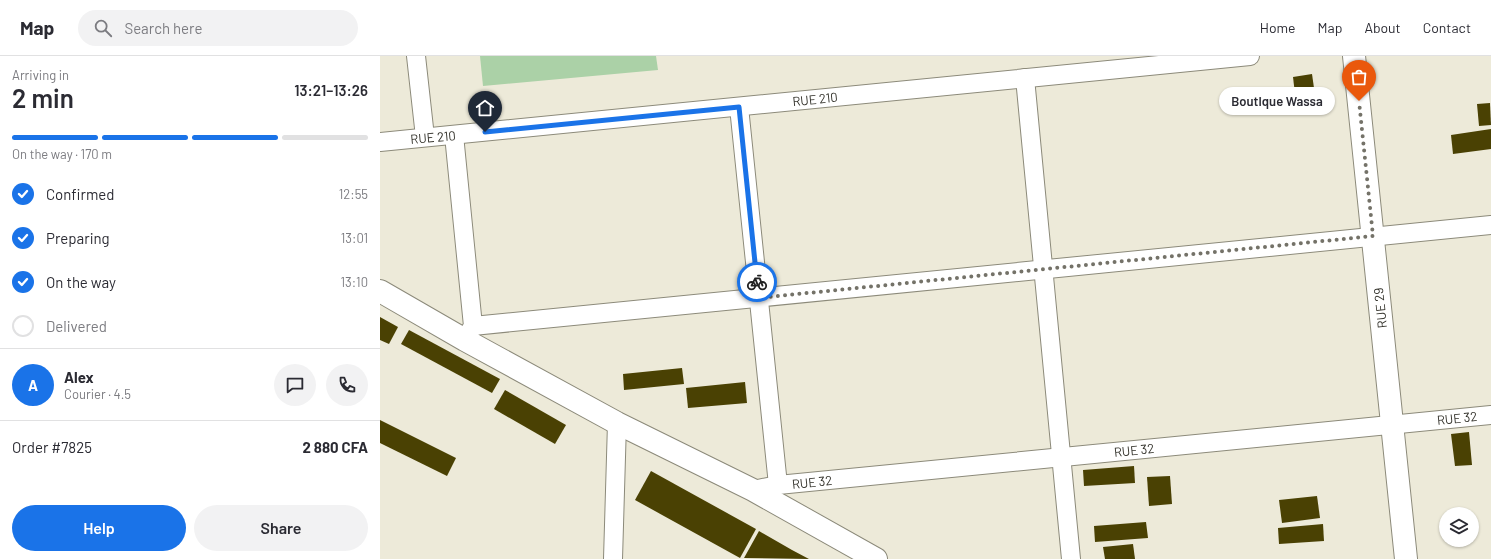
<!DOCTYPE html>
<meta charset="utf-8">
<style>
body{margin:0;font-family:Barlow,sans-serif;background:#f2f2f3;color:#2b2b33;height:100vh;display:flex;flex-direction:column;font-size:15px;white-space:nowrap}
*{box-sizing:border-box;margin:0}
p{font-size:13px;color:#7c7c81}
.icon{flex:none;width:22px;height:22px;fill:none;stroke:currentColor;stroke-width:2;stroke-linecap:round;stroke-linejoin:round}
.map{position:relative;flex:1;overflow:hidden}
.side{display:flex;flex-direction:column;background:#fff;width:380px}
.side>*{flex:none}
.buttons{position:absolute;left:1059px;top:451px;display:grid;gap:8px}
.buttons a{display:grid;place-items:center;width:40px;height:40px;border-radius:50%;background:#fff;box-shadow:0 1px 3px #0004;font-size:20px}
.pin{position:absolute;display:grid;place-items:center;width:34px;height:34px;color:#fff;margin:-41px -17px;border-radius:50% 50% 50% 0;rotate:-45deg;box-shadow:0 0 4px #0007}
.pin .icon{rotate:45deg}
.courier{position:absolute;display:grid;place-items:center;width:40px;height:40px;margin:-20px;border:3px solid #1a73e8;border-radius:50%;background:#fff;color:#222;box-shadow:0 1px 5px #0007}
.bubble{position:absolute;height:28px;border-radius:14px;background:#fff;box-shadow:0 1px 3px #0004;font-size:13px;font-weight:600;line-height:28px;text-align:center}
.summary em{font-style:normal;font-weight:600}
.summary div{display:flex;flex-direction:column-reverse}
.summary{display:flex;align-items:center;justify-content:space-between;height:68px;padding:0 12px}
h1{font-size:26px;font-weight:600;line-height:30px}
.bar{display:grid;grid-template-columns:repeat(4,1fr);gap:6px 4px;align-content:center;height:48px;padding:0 12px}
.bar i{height:5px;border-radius:3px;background:#e1e1e2}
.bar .on{background:#1a73e8}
.bar p{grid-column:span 4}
.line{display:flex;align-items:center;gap:10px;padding:0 12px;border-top:1px solid #e1e1e2}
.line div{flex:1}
.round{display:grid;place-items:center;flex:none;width:42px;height:42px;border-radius:21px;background:#f2f2f3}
ol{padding:0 12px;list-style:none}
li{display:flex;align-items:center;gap:12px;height:44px}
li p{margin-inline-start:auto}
li .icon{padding:4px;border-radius:50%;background:#1a73e8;color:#fff;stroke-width:4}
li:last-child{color:#7c7c81}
li i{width:22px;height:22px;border:2px solid #e1e1e2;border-radius:50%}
.button{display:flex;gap:8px;margin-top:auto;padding:8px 12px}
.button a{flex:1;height:46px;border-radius:24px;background:#1a73e8;color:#fff;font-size:16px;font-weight:600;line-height:46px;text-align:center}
.button a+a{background:#f2f2f3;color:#2b2b33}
header{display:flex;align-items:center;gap:24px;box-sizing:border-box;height:56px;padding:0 20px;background:#fff;border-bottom:1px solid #e1e1e2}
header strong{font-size:19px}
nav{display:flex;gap:22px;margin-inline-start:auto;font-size:14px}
.search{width:280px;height:36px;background:#f2f2f3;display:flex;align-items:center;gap:10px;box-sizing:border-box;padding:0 14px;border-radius:22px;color:#7c7c81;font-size:15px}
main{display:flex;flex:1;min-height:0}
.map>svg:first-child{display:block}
</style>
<header>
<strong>Map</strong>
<div class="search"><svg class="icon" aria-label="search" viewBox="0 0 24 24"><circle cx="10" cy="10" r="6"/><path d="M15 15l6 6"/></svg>Search here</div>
<nav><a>Home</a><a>Map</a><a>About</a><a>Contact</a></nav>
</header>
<main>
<section class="side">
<div class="summary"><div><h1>2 min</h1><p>Arriving in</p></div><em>13:21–13:26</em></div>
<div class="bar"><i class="on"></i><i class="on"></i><i class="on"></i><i></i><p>On the way · 170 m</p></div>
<ol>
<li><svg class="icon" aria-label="check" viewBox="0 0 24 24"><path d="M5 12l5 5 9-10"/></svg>Confirmed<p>12:55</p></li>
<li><svg class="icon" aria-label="check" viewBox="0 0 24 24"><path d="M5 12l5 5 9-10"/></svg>Preparing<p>13:01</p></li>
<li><svg class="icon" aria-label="check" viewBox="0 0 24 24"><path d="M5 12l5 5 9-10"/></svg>On the way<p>13:10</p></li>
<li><i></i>Delivered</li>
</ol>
<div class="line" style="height:72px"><b class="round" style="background:#1a73e8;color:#fff">A</b><div><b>Alex</b><p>Courier · 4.5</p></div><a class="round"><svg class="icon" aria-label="chat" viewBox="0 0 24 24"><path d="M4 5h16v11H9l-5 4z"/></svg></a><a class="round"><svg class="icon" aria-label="phone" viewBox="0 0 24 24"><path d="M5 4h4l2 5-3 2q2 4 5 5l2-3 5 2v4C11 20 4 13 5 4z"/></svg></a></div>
<div class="line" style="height:52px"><div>Order #7825</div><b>2 880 CFA</b></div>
<div class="button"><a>Help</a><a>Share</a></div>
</section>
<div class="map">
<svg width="1111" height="503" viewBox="0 0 1111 503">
<rect width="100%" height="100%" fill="#edead9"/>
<path fill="#abd1a7" d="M100,0H276L278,14L103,30Z"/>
<g fill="#4a4103">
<path d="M932,18L937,53L917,55L913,21Z"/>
<path d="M1110,47L1111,69L1099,70L1097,48Z"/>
<path d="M1111,73V93L1073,98L1071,79Z"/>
<path d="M0,261L18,271L9,288L0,284Z"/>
<path d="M29,274L120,323L112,337L21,288Z"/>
<path d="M302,312L304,328L244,334L243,318Z"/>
<path d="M365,326L367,347L308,352L306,332Z"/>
<path d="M125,334L186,369L175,388L114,353Z"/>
<path d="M0,364L76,402L67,420L0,387Z"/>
<path d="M1089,376L1092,409L1075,410L1071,378Z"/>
<path d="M754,410L755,427L704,430L703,414Z"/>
<path d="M271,415L376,473L360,502L255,444Z"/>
<path d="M790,420L792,448L769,450L767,421Z"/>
<path d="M937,440L940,462L902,467L899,444Z"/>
<path d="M766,466L768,482L715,486L714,470Z"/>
<path d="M943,468L944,485L899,488L898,472Z"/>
<path d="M379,475L412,494L429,503L364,502Z"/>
<path d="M753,488L755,503H725L723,491Z"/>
</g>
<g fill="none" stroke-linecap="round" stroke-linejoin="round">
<defs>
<g id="minor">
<path d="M36,0L45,81"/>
<path d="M645,22L691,503"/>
<path d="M359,51L398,429"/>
<path d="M74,79L93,270L87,280"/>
<path d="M0,86L870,0"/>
<path d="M93,270L1111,169"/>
<path d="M373,434L398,429L1111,359"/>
<path d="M233,503L237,367"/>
</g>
<g id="secondary">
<path d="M974,0L1026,503"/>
<path d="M0,235L85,284L237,367L373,434L496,503"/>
</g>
</defs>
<use href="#minor" stroke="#8c8a7a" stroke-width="20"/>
<use href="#secondary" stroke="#8c8a7a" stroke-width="24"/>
<use href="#minor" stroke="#fff" stroke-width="18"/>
<use href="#secondary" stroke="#fff" stroke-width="22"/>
</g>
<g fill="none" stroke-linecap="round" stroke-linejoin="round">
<path stroke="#747268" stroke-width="4" stroke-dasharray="0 7.2" d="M377,226L378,242L993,180L979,45"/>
<path stroke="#1a73e8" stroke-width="5" d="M105,76L359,51L377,226"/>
</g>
<g text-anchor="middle" stroke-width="4" stroke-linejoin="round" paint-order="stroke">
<g font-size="13" fill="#33322b" stroke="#fff">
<text transform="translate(435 43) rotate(-6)" y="5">RUE 210</text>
<text transform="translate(53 81) rotate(-5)" y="5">RUE 210</text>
<text transform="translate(1000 252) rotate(-96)" y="5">RUE 29</text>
<text transform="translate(1077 362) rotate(-6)" y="5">RUE 32</text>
<text transform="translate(754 394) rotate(-6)" y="5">RUE 32</text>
<text transform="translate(432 426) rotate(-6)" y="5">RUE 32</text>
</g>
</g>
</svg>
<div class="buttons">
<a><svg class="icon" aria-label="layers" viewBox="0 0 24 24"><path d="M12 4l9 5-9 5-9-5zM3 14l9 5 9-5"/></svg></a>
</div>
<div class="pin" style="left:979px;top:45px;background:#ea580c"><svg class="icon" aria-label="bag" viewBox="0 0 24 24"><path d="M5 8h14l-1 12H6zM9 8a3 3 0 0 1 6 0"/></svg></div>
<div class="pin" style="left:105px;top:76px;background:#1f2937"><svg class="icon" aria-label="home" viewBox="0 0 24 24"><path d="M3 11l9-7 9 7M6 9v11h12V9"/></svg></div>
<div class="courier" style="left:377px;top:226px"><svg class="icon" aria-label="bike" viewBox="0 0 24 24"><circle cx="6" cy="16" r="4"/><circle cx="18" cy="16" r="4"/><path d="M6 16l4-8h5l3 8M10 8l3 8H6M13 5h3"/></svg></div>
<div class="bubble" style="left:839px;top:31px;width:116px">Boutique Wassa</div>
</div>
</main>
